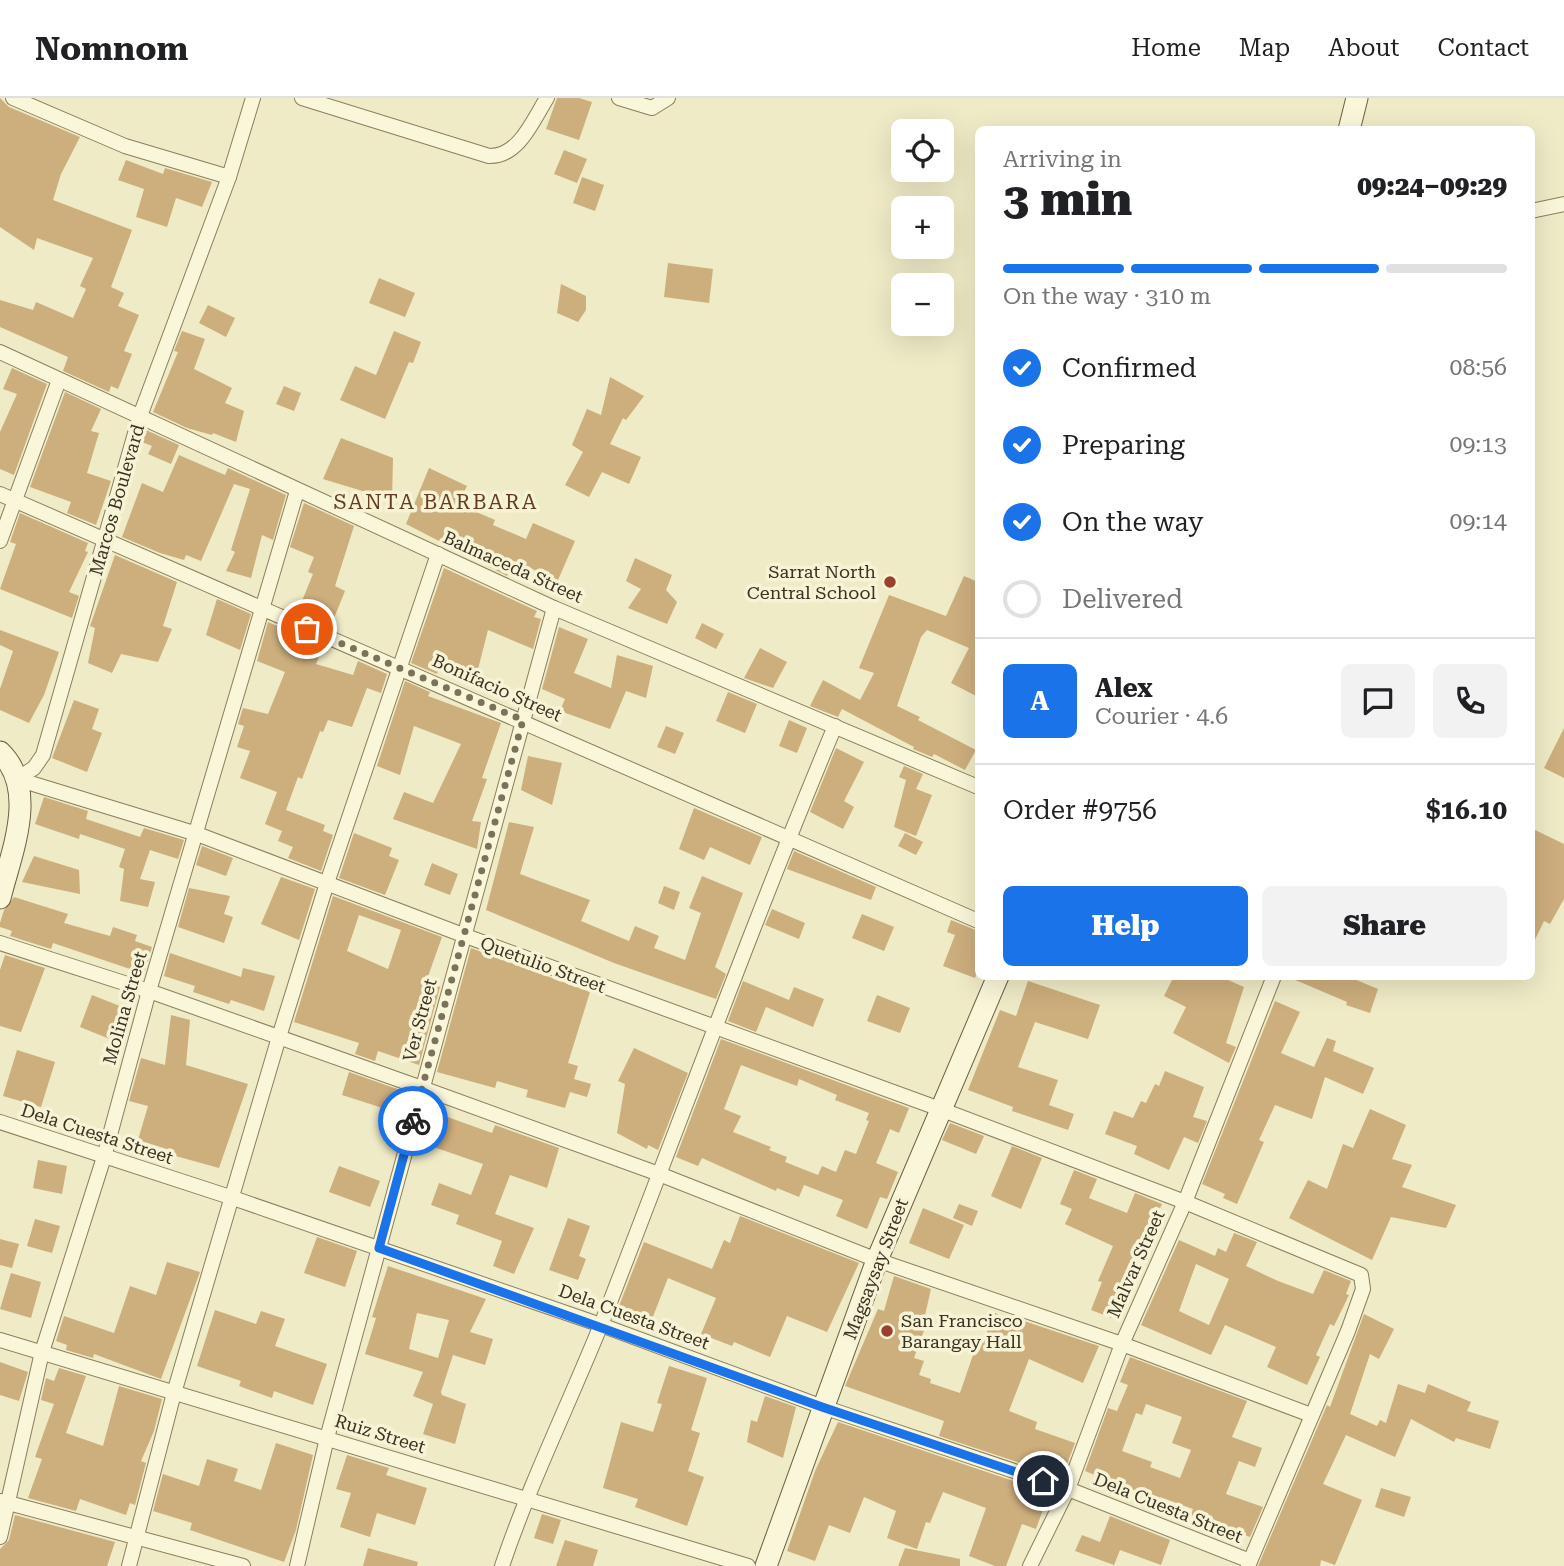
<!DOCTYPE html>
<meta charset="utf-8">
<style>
body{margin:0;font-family:"Roboto Serif",serif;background:#f2f2f2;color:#202124;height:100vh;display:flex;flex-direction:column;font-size:26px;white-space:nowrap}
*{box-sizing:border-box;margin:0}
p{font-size:23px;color:#757577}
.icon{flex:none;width:38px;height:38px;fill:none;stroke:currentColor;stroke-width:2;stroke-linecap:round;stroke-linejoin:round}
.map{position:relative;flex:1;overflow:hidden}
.sheet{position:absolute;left:975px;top:28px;width:560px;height:854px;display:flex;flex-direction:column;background:#fff;border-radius:10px;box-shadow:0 7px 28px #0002}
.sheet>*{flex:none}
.controls{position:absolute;left:891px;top:21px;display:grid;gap:14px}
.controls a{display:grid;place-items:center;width:63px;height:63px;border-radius:10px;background:#fff;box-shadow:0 7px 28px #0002;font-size:35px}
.pin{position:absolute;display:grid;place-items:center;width:60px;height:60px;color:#fff;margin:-30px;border:4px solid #fff;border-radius:50%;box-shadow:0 2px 7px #0007}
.courier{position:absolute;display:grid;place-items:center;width:70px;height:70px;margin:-35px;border:5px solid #1a73e8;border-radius:50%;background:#fff;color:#222;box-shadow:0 2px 9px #0007}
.overview em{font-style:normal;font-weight:800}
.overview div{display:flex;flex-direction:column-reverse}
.overview{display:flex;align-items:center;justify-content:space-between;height:119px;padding:0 28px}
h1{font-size:46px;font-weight:800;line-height:52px}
.bar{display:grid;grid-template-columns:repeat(4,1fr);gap:10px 7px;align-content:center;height:84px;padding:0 28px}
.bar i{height:9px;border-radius:5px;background:#e0e0e0}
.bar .active{background:#1a73e8}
.bar p{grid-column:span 4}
.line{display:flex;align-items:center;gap:18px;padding:0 28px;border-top:2px solid #e0e0e0}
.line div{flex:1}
.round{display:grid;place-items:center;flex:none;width:74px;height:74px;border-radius:10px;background:#f2f2f2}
ol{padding:0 28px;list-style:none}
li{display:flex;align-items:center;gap:21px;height:77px}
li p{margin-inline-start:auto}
li .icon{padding:7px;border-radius:50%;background:#1a73e8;color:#fff;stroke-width:4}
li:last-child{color:#757577}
li i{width:38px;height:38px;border:4px solid #e0e0e0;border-radius:50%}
.cta{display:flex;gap:14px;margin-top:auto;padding:14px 28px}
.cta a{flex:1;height:80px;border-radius:10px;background:#1a73e8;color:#fff;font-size:28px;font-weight:800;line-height:80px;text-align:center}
.cta a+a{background:#f2f2f2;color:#202124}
header{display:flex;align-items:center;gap:42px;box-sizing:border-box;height:98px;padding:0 35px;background:#fff;border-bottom:2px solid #e0e0e0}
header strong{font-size:33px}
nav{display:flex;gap:38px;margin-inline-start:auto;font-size:24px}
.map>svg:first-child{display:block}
</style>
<header>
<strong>Nomnom</strong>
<nav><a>Home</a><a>Map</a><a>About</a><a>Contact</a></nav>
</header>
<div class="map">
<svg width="1564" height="1468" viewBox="0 0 1564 1468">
<rect width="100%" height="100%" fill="#efebc7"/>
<g fill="#cdae7d" fill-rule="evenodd">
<path d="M0,0L9,9L80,39L61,76L53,102L132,132L111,189L124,195L118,208L139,217L124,253L132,256L118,291L111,288L109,294L63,273L68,259L0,229V202L33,212L36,204L73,220L86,191L80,188L93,160L37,140L34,152L0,129Z"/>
<path d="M557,0H579L592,4L579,42L546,31Z"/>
<path d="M564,52L587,61L577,85L554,76Z"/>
<path d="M126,62L163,76L165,70L212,84L202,109L176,100L167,129L136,119L144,91L118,82Z"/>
<path d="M582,79L604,87L595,113L573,105Z"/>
<path d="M668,165L713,171L709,205L664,199Z"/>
<path d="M379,180L415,195L405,219L369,205Z"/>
<path d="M561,186L586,198V212L578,224L557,215Z"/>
<path d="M208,207L235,220L226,239L199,225Z"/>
<path d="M182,233L205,241L194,271L232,290L225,305L244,313L236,344L213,335L212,337L187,330L153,314L178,254L174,253Z"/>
<path d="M394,233L421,244L413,265L409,264L385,321L340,302L355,268L376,277Z"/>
<path d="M12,270L47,286L14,377L0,371V334L17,296L3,291Z"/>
<path d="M610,279L644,298L626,322L623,320L610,346L641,359L629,386L602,374L589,399L565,387L583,354L572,347L587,311L601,317Z"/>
<path d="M284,288L301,295L294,313L276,306Z"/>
<path d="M65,294L101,311L91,333L99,335L87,375L111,383L96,427L67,415L71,404L30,389Z"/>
<path d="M146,332L179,347L171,366L148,356L152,348L142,344Z"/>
<path d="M341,340L393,360L392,402L323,381Z"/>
<path d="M179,357L225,377L228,370L286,397L273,442L262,437L251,480L226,473L235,454L231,452L250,391L234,386L201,463L186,457L184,462L160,455L122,439L142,385L163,394Z"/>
<path d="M429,370L467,388L458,406L495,422L493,427L526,441L533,425L575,443L558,482L513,463L507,478L406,426Z"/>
<path d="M304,405L354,428L335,488L345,493L330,530L297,515L313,476L308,474L314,459L290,449Z"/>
<path d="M20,415L88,445L85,453L88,454L69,494L79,498L72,520L0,491L16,446L10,444Z"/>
<path d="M115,457L177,484L163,528L172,531L158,564L121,556L112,575L88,565L95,530L90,528Z"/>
<path d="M635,460L672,477L666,492L677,504L667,526L628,510L641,491L626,483Z"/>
<path d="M444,470L537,513L534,519L541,521L533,551L488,532L475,583L441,563L437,576L411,565Z"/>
<path d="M964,478L978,484V599L951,585L969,550L927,532L921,539L897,608L920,619L918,622L976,652L965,672L934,656L932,659L913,651L914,649L842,611L838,619L810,608L823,582L860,602L874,575L859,570L889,497L946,518Z"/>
<path d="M217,501L251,516L240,552L206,537Z"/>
<path d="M268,524L324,548L316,566L353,577L358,563L387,576L381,595L367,590L352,629L328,622L323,634L320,633L302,681L298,679L286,712L325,727L323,733L333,737L321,773L288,760L293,749L278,743L282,733L265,726L277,694L240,680L250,653L237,649L244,628L238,626L243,610L268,616L285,574L257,563Z"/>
<path d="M702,525L724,536L716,551L695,540Z"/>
<path d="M559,529L588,541L574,575L611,590L617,557L653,568L646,600L626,593L610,631L560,613L565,601L542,591Z"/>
<path d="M0,532L59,554L44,597L29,625L0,612V591L13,553L0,547Z"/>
<path d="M760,550L787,564L773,590L744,580Z"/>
<path d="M405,583L430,594L428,598L501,625L482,680L487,681L472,723L481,724L477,751L393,721L404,694L433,705L461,646L414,628L400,677L377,668Z"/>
<path d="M728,594L757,606L745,635L716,623Z"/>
<path d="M74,602L99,611L92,631L102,635L87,674L52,660Z"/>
<path d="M789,622L807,630L797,655L779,648Z"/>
<path d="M666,628L684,635L675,656L657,649Z"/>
<path d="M1564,630V680L1544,670Z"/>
<path d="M836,650L864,664L844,703L854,709L843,731L810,714Z"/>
<path d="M528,658L562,665L552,707L521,692Z"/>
<path d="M904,668L923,676L916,691L932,697L916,738L894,729L906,682L899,679Z"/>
<path d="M44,699L88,713L86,721L140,739L144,730L184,742L178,761L150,752L140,781L155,784L148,809L120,803L124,771L119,769L125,751L80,736L79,741L35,726Z"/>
<path d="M694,710L762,739L750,767L710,749L704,762L679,751Z"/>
<path d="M509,724L534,729L520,776L590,802L581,823L629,843L635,828L659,838L654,850L685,862L701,815L689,810L702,778L743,795L715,869L726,876L716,901L614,865L486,812Z"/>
<path d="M1531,730L1564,746V801L1550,826L1544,823L1531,850Z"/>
<path d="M354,735L392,750L389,758L399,762L385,797L339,780Z"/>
<path d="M905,735L923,744L916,757L898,748Z"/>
<path d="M202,748L233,760L226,778L196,767Z"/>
<path d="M794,753L876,789L871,802L787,771Z"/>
<path d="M34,758L79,772L80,796L22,784Z"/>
<path d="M432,765L458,776L450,797L424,787Z"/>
<path d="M281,779L315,791L299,842L261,826Z"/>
<path d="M664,788L680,794L674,812L658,805Z"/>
<path d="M189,790L230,798L224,816L233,819L224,845L178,829Z"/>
<path d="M333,798L442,839L426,884L440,889L419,967L378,953L375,963L355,956L359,945L294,924ZM359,817L401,832L388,871L347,853Z"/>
<path d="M14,799L68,816L64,825L110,838L113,829L137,837L135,843L152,849L145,872L137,869L136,873L53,845L51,851L10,838L12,833L0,829V825L4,812Z"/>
<path d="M772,811L805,825L799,841L765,827Z"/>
<path d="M862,816L894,829L884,853L852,840Z"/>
<path d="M951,822L978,833V871L975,880L943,868L955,837L947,834Z"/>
<path d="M471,850L590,894L568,965L578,968L574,981L591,986L587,999L570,994L565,1010L526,999L528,992L497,983L495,990L437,974Z"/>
<path d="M170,855L241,879L243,870L275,878L264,913L231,902L229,906L193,894L195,888L164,878Z"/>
<path d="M5,857L45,870L21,934L0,928V872Z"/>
<path d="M1174,878H1219L1244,889L1226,945L1236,949L1229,965L1173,935L1186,909L1164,898Z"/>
<path d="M1286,878H1347L1378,891L1370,915L1346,907L1347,904Z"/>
<path d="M743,883L789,902L794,889L824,901L813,929L766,909L756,934L728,923Z"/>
<path d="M1028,883L1100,907L1088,941L1035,924L1018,969L1058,982L1049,1007L1074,1016L1068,1032L1012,1013L1013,1009L968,992L1000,912L1016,918Z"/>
<path d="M92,897L130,912L117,944L80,929Z"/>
<path d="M877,897L910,910L900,935L867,923Z"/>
<path d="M1275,903L1300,914L1281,955L1314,969L1327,940L1336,943L1333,953L1374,970L1363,996L1325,979L1312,1021L1275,1007L1259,1042L1264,1044L1237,1106L1223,1100L1225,1096L1202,1086Z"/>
<path d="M171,917L190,922L186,967L248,986L219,1070L172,1057L173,1053L138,1042L148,1008L129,1003L141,960L165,967Z"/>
<path d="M721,941L909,1010L899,1035L890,1031L876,1065L898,1074L887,1101L880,1099L867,1131L836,1118L843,1102L804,1087L799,1099L777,1090L776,1093L702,1060L698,1068L676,1059ZM741,967L797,988L799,981L837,997L835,1002L869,1015L866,1022L869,1023L856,1056L845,1052L836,1074L822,1068L818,1077L785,1064L787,1059L769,1052L771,1049L733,1034L741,1018L724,1011Z"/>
<path d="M634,950L688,975L658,1052L648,1047L647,1051L617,1035L625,986L618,983Z"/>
<path d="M17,952L55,964L41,1009L3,998Z"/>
<path d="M1165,973L1204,989L1193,1019L1207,1023L1198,1045L1184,1039L1169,1072L1134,1056L1137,1048L1105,1036L1114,1013L1133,1020L1141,1003L1146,1005L1155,986L1159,988Z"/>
<path d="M349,974L400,992L392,1013L342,997Z"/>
<path d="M1370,1011L1406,1027L1392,1061L1412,1067L1402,1089L1456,1107L1446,1130L1391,1119L1372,1162L1289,1120L1308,1082L1327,1091L1343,1046L1353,1050Z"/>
<path d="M431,1013L492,1035L495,1027L559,1050L547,1090L510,1077L495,1116L534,1130L514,1176L493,1168L502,1143L456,1126L459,1117L431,1107L439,1085L471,1097L483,1066L419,1044Z"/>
<path d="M950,1025L984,1038L976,1056L942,1042Z"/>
<path d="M1012,1048L1042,1060L1021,1111L991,1098Z"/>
<path d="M38,1062L67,1068L62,1096L33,1090Z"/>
<path d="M339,1068L380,1083L370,1109L329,1094Z"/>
<path d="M1074,1072L1097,1081L1089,1100L1127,1115L1135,1095L1162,1106L1134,1167L1129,1165L1116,1195L1122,1197L1112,1220L1091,1212L1102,1184L1098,1183L1113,1148L1065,1126L1072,1111L1060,1106Z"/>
<path d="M959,1106L978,1113L972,1128L953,1120Z"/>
<path d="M923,1110L964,1127L949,1161L909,1145Z"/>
<path d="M740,1118L859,1165L827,1234L787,1218L770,1259L734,1244L732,1248L701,1236L716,1200L668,1180L652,1221L619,1208L644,1144L712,1171L724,1142L730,1145Z"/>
<path d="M568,1120L590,1128L579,1158L586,1161L578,1182L549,1172Z"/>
<path d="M35,1121L60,1128L52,1155L27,1148Z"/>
<path d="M1234,1135L1257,1144L1246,1168L1278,1183L1313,1196L1324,1172L1351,1183L1346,1196L1349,1197L1334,1228L1330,1226L1316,1257L1320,1259L1307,1287L1267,1269L1276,1249L1225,1227L1211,1257L1141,1227L1179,1142L1215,1158L1218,1150L1226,1154ZM1196,1166L1229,1181L1209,1227L1179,1213Z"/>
<path d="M317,1139L357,1153L345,1189L304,1175Z"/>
<path d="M0,1141L19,1146L12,1170L0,1167Z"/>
<path d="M167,1164L200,1174L161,1281L94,1256L93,1260L66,1252L67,1247L56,1243L64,1218L114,1235L130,1188L156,1197Z"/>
<path d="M388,1168L486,1201L470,1234L493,1241L485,1267L453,1257L441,1294L442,1297L466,1306L455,1346L423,1336L433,1306L413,1298L423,1274L365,1256L376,1220L372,1219ZM417,1215L449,1222L438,1260L409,1251Z"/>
<path d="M11,1175L41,1184L31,1220L0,1211Z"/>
<path d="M894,1178L931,1191L923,1226L926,1227L914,1260L924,1263L919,1277L931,1281L930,1285L960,1295L976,1248L980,1250L995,1215L1019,1226L1021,1222L1099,1248L1083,1285L1029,1261L1009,1313L1037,1324L1035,1331L1075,1345L1067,1366L1061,1364L1056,1377L939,1338L944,1323L845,1288L878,1211L884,1213Z"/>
<path d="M215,1212L256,1226L261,1213L285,1221L275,1248L327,1266L313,1307L274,1293L272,1300L239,1288L241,1283L197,1268Z"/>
<path d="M1364,1216L1394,1231L1379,1261L1370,1256L1350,1316L1377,1328L1380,1322L1386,1325L1398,1286L1425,1295L1428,1286L1471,1304L1467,1313L1499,1323L1490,1351L1456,1340L1454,1344L1411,1321L1395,1359L1346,1337L1323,1386L1362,1402L1335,1467L1321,1462L1320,1468H1258L1327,1307L1330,1309Z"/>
<path d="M1130,1259L1247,1303L1232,1339L1262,1350L1255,1369L1239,1363L1226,1396L1263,1409L1250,1439L1191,1417L1193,1411L1160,1399L1158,1402L1085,1373L1108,1310L1117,1313L1128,1287L1120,1284ZM1146,1306L1182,1319L1172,1345L1191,1352L1180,1380L1150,1369L1152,1364L1122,1353L1136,1315L1142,1317Z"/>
<path d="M0,1264L28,1274L19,1303L0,1297Z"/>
<path d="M669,1268L707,1280L691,1332L700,1335L688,1373L704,1379L687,1428L635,1409L638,1401L603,1390L621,1324L653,1334L662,1306L657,1305Z"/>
<path d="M59,1270L86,1278L66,1335L103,1348L119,1288L162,1301L154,1333L141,1363L146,1365L135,1407L130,1405L126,1417L80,1401L76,1413L28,1400L42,1361L35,1359L54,1306L41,1302L46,1280L54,1283Z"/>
<path d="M765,1298L796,1309L783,1360L747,1344L751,1322L757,1324Z"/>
<path d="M838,1324L1049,1395L1036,1431L1022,1426L1006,1468H995L969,1458L986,1410L943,1394L930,1425L926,1424L917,1451L887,1440L896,1413L864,1399L850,1435L829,1427L815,1463L787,1453L815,1373Z"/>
<path d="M276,1345L313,1357L296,1432L284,1464L190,1432L192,1425L153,1413L163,1376L199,1388L207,1361L238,1371L234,1383L261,1392Z"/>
<path d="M347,1357L389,1370L386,1377L427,1390L415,1427L377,1415L370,1439L340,1429L351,1395L336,1391Z"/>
<path d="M1381,1390L1411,1399L1404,1419L1375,1409Z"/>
<path d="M542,1416L561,1422L553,1446L534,1440Z"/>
<path d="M15,1417L115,1444L107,1468H0V1451L9,1442Z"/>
<path d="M1110,1418L1170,1442L1161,1467L1120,1452L1114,1467L1075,1453L1082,1437L1100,1444Z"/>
<path d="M565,1442L598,1452L593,1468H556Z"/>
<path d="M368,1450L418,1464L417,1468H363Z"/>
<path d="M905,1450L960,1461V1468H898Z"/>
</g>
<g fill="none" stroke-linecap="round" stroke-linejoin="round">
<defs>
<g id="street">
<path d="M13,0L125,48L229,79"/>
<path d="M302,0L489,58C519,59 533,22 547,0"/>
<path d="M619,0L652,10L668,0"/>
<path d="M1531,113L1564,106"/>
<path d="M0,254L554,510L978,689"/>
<path d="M0,396L978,823"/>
<path d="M0,443L59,282"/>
<path d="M17,681L197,736L463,837L940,1011L1185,1104L1361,1177L1363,1191L1348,1233L1248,1468"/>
<path d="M17,681L34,670L43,657L140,318L229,79L253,0"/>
<path d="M0,845L149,893L422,990L659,1076L877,1162L1122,1246L1311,1317"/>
<path d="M0,1024L230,1099L601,1227L823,1309L1068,1391L1250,1463"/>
<path d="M0,1242L748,1468"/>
<path d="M1,1403L243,1468"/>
<path d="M0,1439L42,1254L104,1059L149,893L297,393"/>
<path d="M129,1468L174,1295L279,939L327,785L438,456"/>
<path d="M297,1468L327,1340L554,510"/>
<path d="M502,1468C533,1376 577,1290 612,1199C686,1008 756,817 835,628"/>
<path d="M1030,1468L1068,1391L1122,1246L1185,1104L1274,878"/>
</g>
<g id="secondary">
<path d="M1349,32L1357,0"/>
<path d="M0,654C39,692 11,755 0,800"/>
<path d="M766,1468L877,1162L998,878"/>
</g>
</defs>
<use href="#street" stroke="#8b7e5c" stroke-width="16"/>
<use href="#secondary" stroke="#6d5f3f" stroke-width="23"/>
<use href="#street" stroke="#f9f6da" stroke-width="14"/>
<use href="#secondary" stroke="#f9f6da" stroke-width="21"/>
</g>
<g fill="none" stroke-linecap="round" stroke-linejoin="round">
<path stroke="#7a735a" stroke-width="7" stroke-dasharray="0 12.6" d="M307,531L523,622L413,1023"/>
<path stroke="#1a73e8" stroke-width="9" d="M413,1023L379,1150L822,1309L1043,1383"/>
</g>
<g fill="#9a402c" stroke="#f6f3d7" stroke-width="2.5">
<circle cx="890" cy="484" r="7"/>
<circle cx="887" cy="1233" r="7"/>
</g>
<g text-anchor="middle" stroke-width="7" stroke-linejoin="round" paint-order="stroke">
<g font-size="18" fill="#3b3220" stroke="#f6f3d7">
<text transform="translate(117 402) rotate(-74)" y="6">Marcos Boulevard</text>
<text transform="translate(513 469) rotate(24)" y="6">Balmaceda Street</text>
<text transform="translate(497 590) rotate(24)" y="6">Bonifacio Street</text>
<text transform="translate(543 867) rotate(20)" y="6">Quetulio Street</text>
<text transform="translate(125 910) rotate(-74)" y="6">Molina Street</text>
<text transform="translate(420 922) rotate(-75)" y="6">Ver Street</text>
<text transform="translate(97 1036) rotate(18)" y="6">Dela Cuesta Street</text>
<text transform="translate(1136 1166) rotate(-66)" y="6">Malvar Street</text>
<text transform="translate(876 1171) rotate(-69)" y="6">Magsaysay Street</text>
<text transform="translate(634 1219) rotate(20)" y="6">Dela Cuesta Street</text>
<text transform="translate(380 1336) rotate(17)" y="6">Ruiz Street</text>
<text transform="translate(1168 1410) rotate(22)" y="6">Dela Cuesta Street</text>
</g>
<g font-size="18" fill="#3b3220" stroke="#f6f3d7" text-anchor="end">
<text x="876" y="480">Sarrat North<tspan x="876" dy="21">Central School</tspan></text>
<text x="901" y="1229" text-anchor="start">San Francisco<tspan x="901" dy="21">Barangay Hall</tspan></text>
</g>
<g font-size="21" letter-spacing="2" fill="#683c1f" stroke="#f6f3d7">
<text x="436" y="411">SANTA BARBARA</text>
</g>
</g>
</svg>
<div class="controls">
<a><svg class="icon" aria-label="locate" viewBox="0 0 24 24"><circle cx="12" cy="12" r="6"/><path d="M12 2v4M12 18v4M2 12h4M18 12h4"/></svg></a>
<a>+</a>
<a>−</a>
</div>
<div class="pin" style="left:307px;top:531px;background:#ea580c"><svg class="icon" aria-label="bag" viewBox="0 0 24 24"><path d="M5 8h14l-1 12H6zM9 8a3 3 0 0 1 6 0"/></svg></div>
<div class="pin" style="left:1043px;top:1383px;background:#1f2937"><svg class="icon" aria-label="home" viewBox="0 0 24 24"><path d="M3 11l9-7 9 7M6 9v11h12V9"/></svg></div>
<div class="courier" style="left:413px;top:1023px"><svg class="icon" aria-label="bike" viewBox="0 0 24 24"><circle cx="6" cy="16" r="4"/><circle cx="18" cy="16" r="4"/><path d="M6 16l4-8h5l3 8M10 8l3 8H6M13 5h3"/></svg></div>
<section class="sheet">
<div class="overview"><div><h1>3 min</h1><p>Arriving in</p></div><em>09:24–09:29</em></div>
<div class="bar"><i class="active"></i><i class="active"></i><i class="active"></i><i></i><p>On the way · 310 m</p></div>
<ol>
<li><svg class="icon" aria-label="check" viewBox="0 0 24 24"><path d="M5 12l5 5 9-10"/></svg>Confirmed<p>08:56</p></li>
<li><svg class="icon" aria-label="check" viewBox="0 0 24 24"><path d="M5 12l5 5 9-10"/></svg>Preparing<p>09:13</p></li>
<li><svg class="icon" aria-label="check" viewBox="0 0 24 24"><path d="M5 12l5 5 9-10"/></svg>On the way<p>09:14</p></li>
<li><i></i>Delivered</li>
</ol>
<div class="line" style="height:126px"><b class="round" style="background:#1a73e8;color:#fff">A</b><div><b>Alex</b><p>Courier · 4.6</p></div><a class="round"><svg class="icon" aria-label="chat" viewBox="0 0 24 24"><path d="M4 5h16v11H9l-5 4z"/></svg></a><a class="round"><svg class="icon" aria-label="phone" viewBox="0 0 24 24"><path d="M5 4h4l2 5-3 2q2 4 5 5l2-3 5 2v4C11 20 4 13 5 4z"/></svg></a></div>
<div class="line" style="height:91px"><div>Order #9756</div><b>$16.10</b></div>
<div class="cta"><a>Help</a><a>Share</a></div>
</section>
</div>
